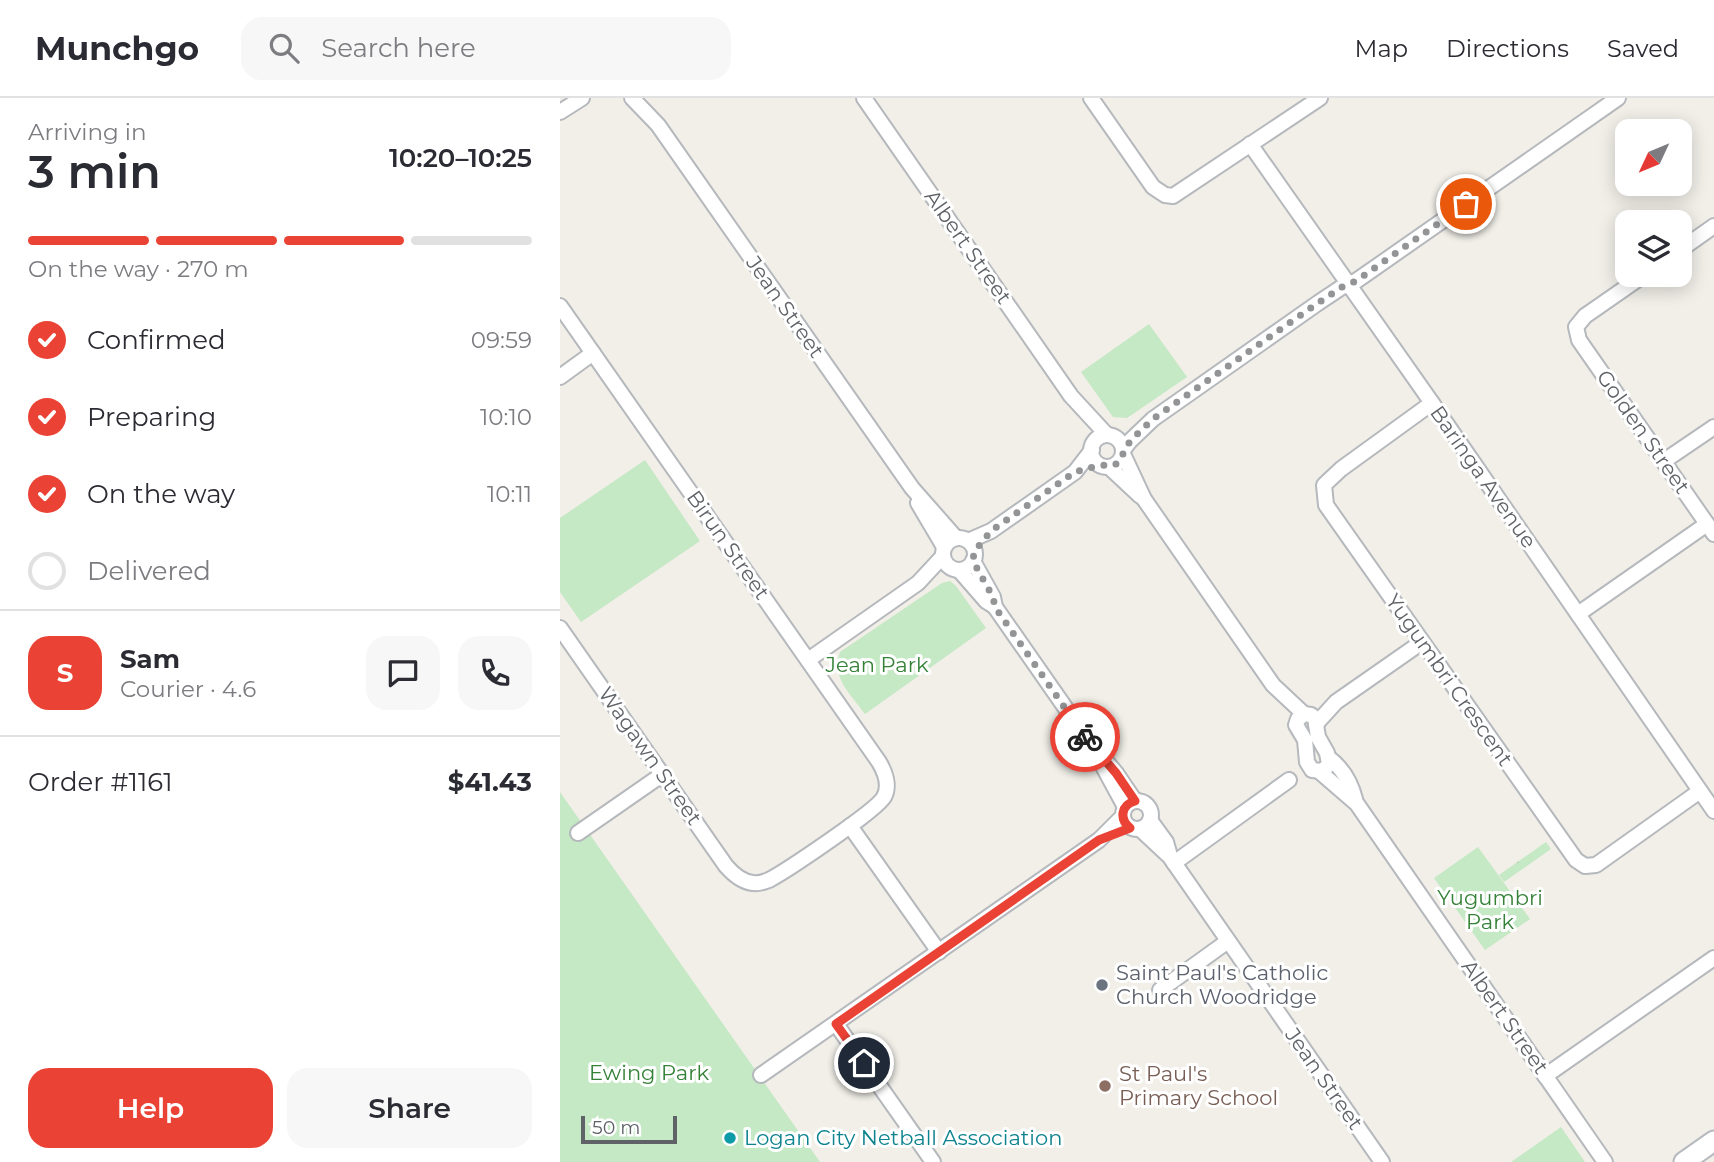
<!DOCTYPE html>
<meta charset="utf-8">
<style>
body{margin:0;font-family:Montserrat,sans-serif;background:#f7f7f7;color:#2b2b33;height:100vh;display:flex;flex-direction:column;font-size:26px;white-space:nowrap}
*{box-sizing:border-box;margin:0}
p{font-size:23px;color:#7c7c81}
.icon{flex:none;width:38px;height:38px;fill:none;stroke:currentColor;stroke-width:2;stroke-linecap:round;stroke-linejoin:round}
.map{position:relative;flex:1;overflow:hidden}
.sheet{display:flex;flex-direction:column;background:#fff;width:560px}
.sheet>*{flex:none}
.needle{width:46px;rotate:226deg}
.tools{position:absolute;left:1055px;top:21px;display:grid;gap:14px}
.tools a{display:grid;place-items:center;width:77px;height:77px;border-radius:14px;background:#fff;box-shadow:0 4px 18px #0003;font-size:35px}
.scale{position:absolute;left:21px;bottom:18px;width:96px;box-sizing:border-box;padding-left:7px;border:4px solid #5f6368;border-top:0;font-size:19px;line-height:24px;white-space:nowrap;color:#5f6368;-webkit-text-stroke:5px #fff;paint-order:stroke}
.pin{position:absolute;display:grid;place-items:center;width:60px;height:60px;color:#fff;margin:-30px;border:4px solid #fff;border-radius:50%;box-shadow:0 2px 7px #0007}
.courier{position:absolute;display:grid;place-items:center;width:70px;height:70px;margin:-35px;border:5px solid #ea4335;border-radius:50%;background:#fff;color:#222;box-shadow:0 2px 9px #0007}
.summary em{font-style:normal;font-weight:600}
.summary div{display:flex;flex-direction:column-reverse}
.summary{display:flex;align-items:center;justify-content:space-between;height:119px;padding:0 28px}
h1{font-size:46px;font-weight:600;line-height:52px}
.bar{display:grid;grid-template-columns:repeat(4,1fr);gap:10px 7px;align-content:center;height:84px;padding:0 28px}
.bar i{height:9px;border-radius:5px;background:#e1e1e2}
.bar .active{background:#ea4335}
.bar p{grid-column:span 4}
.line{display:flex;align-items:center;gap:18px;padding:0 28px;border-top:2px solid #e1e1e2}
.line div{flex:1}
.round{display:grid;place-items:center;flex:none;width:74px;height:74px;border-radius:21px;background:#f7f7f7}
ol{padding:0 28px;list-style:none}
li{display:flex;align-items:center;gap:21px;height:77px}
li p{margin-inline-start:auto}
li .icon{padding:7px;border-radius:50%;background:#ea4335;color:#fff;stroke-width:4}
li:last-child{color:#7c7c81}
li i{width:38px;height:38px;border:4px solid #e1e1e2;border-radius:50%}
.cta{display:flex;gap:14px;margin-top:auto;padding:14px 28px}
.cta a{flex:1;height:80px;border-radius:21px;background:#ea4335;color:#fff;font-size:28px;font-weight:600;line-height:80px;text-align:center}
.cta a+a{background:#f7f7f7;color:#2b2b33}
header{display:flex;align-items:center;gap:42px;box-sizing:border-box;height:98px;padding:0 35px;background:#fff;border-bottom:2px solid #e1e1e2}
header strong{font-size:33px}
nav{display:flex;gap:38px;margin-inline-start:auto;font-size:24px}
.search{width:490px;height:63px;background:#f7f7f7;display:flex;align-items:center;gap:18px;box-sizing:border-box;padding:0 24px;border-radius:21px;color:#7c7c81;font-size:26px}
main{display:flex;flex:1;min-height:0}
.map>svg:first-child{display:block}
</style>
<header>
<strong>Munchgo</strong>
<div class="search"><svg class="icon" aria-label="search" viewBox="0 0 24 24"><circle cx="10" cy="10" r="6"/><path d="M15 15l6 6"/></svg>Search here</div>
<nav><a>Map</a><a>Directions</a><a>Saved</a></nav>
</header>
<main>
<section class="sheet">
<div class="summary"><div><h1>3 min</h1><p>Arriving in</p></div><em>10:20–10:25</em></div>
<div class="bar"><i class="active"></i><i class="active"></i><i class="active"></i><i></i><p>On the way · 270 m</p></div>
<ol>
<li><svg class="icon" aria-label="check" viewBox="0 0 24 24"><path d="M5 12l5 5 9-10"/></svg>Confirmed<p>09:59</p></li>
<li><svg class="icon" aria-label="check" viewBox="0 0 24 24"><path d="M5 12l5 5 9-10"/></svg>Preparing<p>10:10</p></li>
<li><svg class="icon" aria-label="check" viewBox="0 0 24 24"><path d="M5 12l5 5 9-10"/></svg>On the way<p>10:11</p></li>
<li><i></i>Delivered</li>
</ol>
<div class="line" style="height:126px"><b class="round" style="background:#ea4335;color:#fff">S</b><div><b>Sam</b><p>Courier · 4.6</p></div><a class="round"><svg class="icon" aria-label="chat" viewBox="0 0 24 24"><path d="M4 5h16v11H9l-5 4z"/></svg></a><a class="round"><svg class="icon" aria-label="phone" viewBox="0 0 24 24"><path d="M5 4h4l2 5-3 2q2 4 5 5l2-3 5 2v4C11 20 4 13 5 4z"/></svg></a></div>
<div class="line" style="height:91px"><div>Order #1161</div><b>$41.43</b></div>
<div class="cta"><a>Help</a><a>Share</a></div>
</section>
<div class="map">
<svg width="1154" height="1064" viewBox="0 0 1154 1064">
<defs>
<pattern id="grass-tufts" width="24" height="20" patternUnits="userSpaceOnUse" patternTransform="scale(1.75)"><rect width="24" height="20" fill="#c5e8c5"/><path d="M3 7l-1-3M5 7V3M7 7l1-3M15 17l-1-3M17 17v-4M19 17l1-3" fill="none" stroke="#a3c0a4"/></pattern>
</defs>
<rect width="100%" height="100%" fill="#f1efe8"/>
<path fill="url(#grass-tufts)" d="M986,744L991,751L944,784L939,777Z"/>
<g fill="#c5e8c5">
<path d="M589,226L627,279L567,320L553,319L521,274Z"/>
<path d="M85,362L140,443L21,524L0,494V420Z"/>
<path d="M390,483L396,488L426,530L305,616C290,595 271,580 280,554L382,485Z"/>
<path d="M0,694L260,1064H0Z"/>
<path d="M918,749L970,821L925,852L874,780Z"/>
<path d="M1001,1029L1025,1064H951Z"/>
</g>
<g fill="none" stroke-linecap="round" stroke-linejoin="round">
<defs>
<g id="minor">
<path d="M72,0L98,27L352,390L396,440"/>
<path d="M304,0L511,298L547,337"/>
<path d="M531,0L593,89L605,97L613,98L760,0"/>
<path d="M0,14L22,0"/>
<path d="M690,46L872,305L1154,713"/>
<path d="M1120,152L1154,128"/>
<path d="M1084,177L1025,218L1016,229L1019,242L1154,436"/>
<path d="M0,208L319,664C325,674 330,688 324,699C316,713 226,773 209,782C204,784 198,786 193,785C182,784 173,776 166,768L0,530"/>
<path d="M0,279L33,255"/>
<path d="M872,305L781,371L764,387L766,407L1016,762L1025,768L1036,767L1140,693"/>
<circle cx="547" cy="353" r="16"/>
<path d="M563,352L570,343L593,321L758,205L782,189L796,183L1058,0"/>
<path d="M563,356L584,401L713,587L744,616"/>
<path d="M1104,363L1154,329"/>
<path d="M549,369L580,398"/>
<path d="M358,405L384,449"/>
<circle cx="399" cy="456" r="16"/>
<path d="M408,443L431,433L515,374L532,352"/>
<path d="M413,463L433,499L435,509L532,648L565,709"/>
<path d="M399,472L426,503L434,508"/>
<path d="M1018,516L1147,426"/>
<path d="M248,562L358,485L383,458"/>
<path d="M744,616L751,617L755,620L758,639L767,655L769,666L763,673L752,672L747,664L745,642L736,627L738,621Z"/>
<path d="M756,626L776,604L862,544"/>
<path d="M769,660C782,670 791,685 795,701"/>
<path d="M545,662L556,675L575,703"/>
<path d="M760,674L797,706L1045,1064"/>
<circle cx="577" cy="717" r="14"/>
<path d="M590,722L606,744L610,758"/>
<path d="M290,728L379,854"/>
<path d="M580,731L610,759L822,1064"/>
<path d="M18,735L103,676"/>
<path d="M614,765L729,682"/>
<path d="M600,892L668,843"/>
<path d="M276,926L373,1064"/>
<path d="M201,977L539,742L562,719"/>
<path d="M985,978L1154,860"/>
</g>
<path id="secondary" d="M1124,1064L1154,1043"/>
</defs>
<use href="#minor" stroke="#b5b8bc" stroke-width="18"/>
<use href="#secondary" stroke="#b6babf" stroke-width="23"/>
<use href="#minor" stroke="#fff" stroke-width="14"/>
<use href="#secondary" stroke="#fff" stroke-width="19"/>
</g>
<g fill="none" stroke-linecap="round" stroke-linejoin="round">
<path stroke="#929495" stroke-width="7" stroke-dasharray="0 12.6" d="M525,639L435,509L433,499L413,463L414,454L431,433L515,374L541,367L552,368L558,365L570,343L593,321L758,205L782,189L796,183L906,106"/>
<path stroke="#ea4335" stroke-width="9" d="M304,965L276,926L539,742L570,730C559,721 561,707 575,703L556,675L525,639"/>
</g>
<circle fill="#6b7280" stroke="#fff" stroke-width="2.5" cx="542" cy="887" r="7"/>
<circle fill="#8d6e63" stroke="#fff" stroke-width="2.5" cx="545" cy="988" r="7"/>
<circle fill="#0f9aa8" stroke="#fff" stroke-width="2.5" cx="170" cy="1040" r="7"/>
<g text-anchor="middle" stroke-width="6" stroke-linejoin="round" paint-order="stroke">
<g font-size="21" fill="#5f6368" stroke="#fff">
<text transform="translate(408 149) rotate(55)" y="7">Albert Street</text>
<text transform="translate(225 209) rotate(55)" y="7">Jean Street</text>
<text transform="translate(1083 334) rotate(55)" y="7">Golden Street</text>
<text transform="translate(923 379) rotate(55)" y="7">Baringa Avenue</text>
<text transform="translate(168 447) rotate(55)" y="7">Birun Street</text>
<text transform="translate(889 582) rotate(55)" y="7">Yugumbri Crescent</text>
<text transform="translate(90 658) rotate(55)" y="7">Wagawn Street</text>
<text transform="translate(945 919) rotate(55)" y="7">Albert Street</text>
<text transform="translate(764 981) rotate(55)" y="7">Jean Street</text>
</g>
<g font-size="21" fill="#348238" stroke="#fff">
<text x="317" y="574">Jean Park</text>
<text x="930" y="807">Yugumbri<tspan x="930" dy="24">Park</tspan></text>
<text x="89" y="982">Ewing Park</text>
</g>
<g font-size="21" fill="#5b616d" stroke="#fff" text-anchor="start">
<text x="556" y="882">Saint Paul's Catholic<tspan x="556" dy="24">Church Woodridge</tspan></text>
</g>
<g font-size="21" fill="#785e54" stroke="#fff" text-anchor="start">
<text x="559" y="983">St Paul's<tspan x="559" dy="24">Primary School</tspan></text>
</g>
<g font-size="21" fill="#0d838f" stroke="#fff" text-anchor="start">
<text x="184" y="1047">Logan City Netball Association</text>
</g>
</g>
</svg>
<div class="tools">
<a><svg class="needle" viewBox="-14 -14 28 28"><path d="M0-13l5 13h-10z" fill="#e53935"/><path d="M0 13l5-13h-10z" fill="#7c7c81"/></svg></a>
<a><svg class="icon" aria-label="layers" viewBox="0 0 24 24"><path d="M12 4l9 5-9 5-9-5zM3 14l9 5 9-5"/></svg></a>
</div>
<div class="scale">50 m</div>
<div class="pin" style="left:906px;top:106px;background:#ea580c"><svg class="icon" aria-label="bag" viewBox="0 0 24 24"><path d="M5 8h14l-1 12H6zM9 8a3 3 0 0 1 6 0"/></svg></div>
<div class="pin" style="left:304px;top:965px;background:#1f2937"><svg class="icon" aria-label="home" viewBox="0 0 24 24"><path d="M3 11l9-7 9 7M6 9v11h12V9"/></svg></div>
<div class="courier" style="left:525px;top:639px"><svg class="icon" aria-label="bike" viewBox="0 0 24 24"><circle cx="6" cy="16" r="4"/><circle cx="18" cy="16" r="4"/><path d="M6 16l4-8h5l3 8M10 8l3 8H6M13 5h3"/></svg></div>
</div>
</main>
